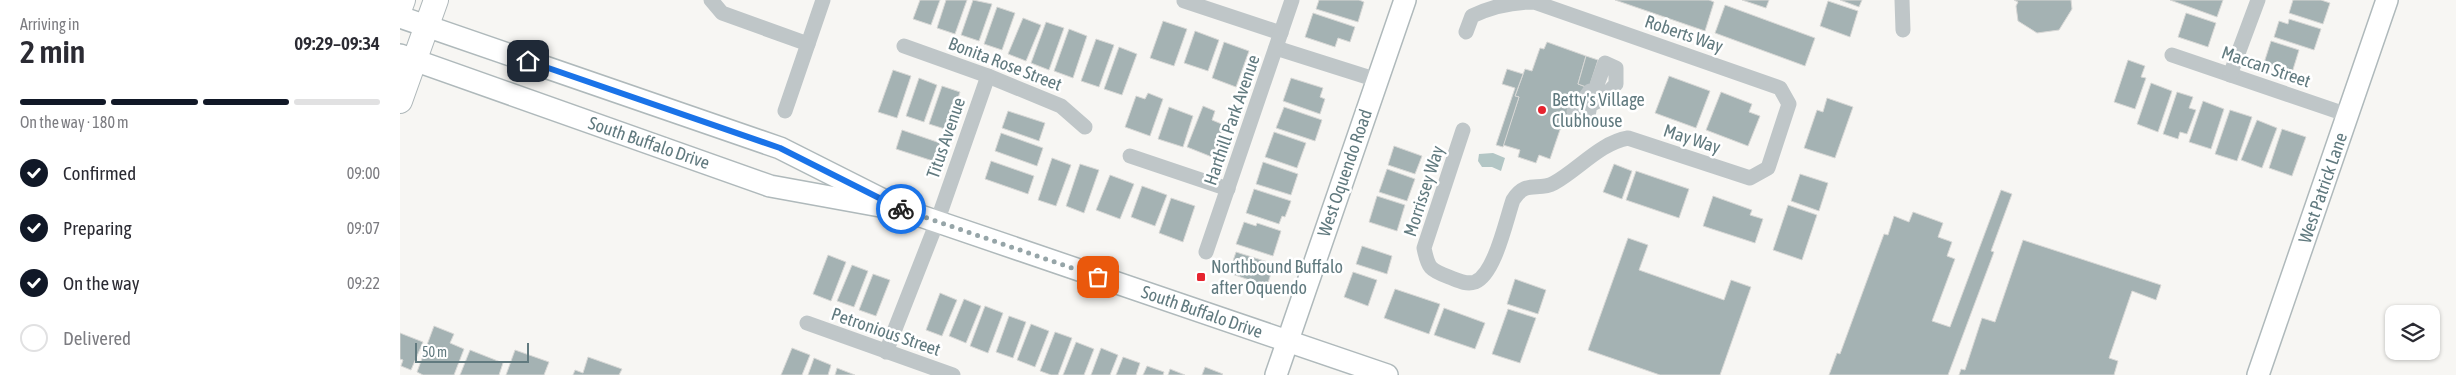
<!DOCTYPE html>
<meta charset="utf-8">
<style>
body{margin:0;font-family:"Asap Condensed",sans-serif;background:#f7f7f7;color:#2b2b33;height:100vh;display:flex;flex-direction:column;font-size:19px;white-space:nowrap}
*{box-sizing:border-box;margin:0}
p{font-size:16px;color:#7c7c81}
.icon{flex:none;width:28px;height:28px;fill:none;stroke:currentColor;stroke-width:2;stroke-linecap:round;stroke-linejoin:round}
.map{position:relative;flex:1;overflow:hidden}
.panel{display:flex;flex-direction:column;background:#fff;width:400px}
.panel>*{flex:none}
.buttons{position:absolute;left:1985px;top:305px;display:grid;gap:10px}
.buttons a{display:grid;place-items:center;width:55px;height:55px;border-radius:10px;background:#fff;box-shadow:0 1px 4px #0004;font-size:25px}
.scale{position:absolute;left:15px;bottom:12px;width:114px;box-sizing:border-box;padding-left:5px;border:2px solid #617a7f;border-top:0;font-size:14px;line-height:18px;white-space:nowrap;color:#617a7f;-webkit-text-stroke:4px #fff;paint-order:stroke}
.pin{position:absolute;display:grid;place-items:center;width:42px;height:42px;color:#fff;margin:-21px;border-radius:10px;box-shadow:0 2px 8px #0006}
.courier{position:absolute;display:grid;place-items:center;width:50px;height:50px;margin:-25px;border:4px solid #1a73e8;border-radius:50%;background:#fff;color:#222;box-shadow:0 1px 6px #0007}
.head em{font-style:normal;font-weight:600}
.head div{display:flex;flex-direction:column-reverse}
.head{display:flex;align-items:center;justify-content:space-between;height:85px;padding:0 20px}
h1{font-size:32px;font-weight:600;line-height:38px}
.bar{display:grid;grid-template-columns:repeat(4,1fr);gap:8px 5px;align-content:center;height:60px;padding:0 20px}
.bar i{height:6px;border-radius:4px;background:#e1e1e2}
.bar .current{background:#111827}
.bar p{grid-column:span 4}
ol{padding:0 20px;list-style:none}
li{display:flex;align-items:center;gap:15px;height:55px}
li p{margin-inline-start:auto}
li .icon{padding:5px;border-radius:50%;background:#111827;color:#fff;stroke-width:4}
li:last-child{color:#7c7c81}
li i{width:28px;height:28px;border:2px solid #e1e1e2;border-radius:50%}
main{display:flex;flex:1;min-height:0}
.map>svg:first-child{display:block}
</style>
<main>
<section class="panel">
<div class="head"><div><h1>2 min</h1><p>Arriving in</p></div><em>09:29–09:34</em></div>
<div class="bar"><i class="current"></i><i class="current"></i><i class="current"></i><i></i><p>On the way · 180 m</p></div>
<ol>
<li><svg class="icon" aria-label="check" viewBox="0 0 24 24"><path d="M5 12l5 5 9-10"/></svg>Confirmed<p>09:00</p></li>
<li><svg class="icon" aria-label="check" viewBox="0 0 24 24"><path d="M5 12l5 5 9-10"/></svg>Preparing<p>09:07</p></li>
<li><svg class="icon" aria-label="check" viewBox="0 0 24 24"><path d="M5 12l5 5 9-10"/></svg>On the way<p>09:22</p></li>
<li><i></i>Delivered</li>
</ol>
</section>
<div class="map">
<svg width="2056" height="375" viewBox="0 0 2056 375">
<rect width="100%" height="100%" fill="#f7f6f3"/>
<path fill="#b3c6c5" d="M1093,153L1105,158L1101,171L1092,167H1082L1078,161L1079,154Z"/>
<g fill="#a4b2b3" stroke="#d8d8d6">
<path d="M520,0H540L531,25L513,19Z"/>
<path d="M546,0H567L555,34L537,28Z"/>
<path d="M573,0L592,4L579,41L561,35Z"/>
<path d="M919,0H959L964,2L958,22L916,9Z"/>
<path d="M1215,0H1309L1314,2L1305,31Z"/>
<path d="M1342,0H1369L1366,8Z"/>
<path d="M1440,0H1462L1459,7Z"/>
<path d="M1614,0H1671L1672,9L1659,30L1637,33L1618,21L1616,6L1618,2Z"/>
<path d="M1770,0H1823L1817,17Z"/>
<path d="M1893,0H1921L1930,3L1923,24L1889,13Z"/>
<path d="M1428,1L1458,11L1450,37L1420,26Z"/>
<path d="M1325,5L1415,38L1405,66L1315,33Z"/>
<path d="M597,7L615,13L602,50L584,44Z"/>
<path d="M913,13L955,27L950,42L938,38L935,47L905,37Z"/>
<path d="M1786,13L1816,23L1808,47L1778,37Z"/>
<path d="M623,18L641,25L626,61L608,54Z"/>
<path d="M1889,19L1921,29L1914,50L1874,37L1879,21L1888,24Z"/>
<path d="M763,21L787,29L774,66L750,58Z"/>
<path d="M646,22L664,28L649,70L631,63Z"/>
<path d="M669,29L687,36L673,78L654,71Z"/>
<path d="M795,31L819,40L808,71L784,63Z"/>
<path d="M696,39L714,45L699,87L681,81Z"/>
<path d="M1871,41L1899,50L1891,76L1863,66Z"/>
<path d="M824,42L849,51L836,87L812,78Z"/>
<path d="M1147,42L1186,56L1178,84L1192,89L1174,100L1167,119L1164,118L1150,159L1139,155L1136,163L1118,157L1120,150L1103,145L1119,97L1115,96L1125,69L1132,71L1140,48L1144,49Z"/>
<path d="M719,47L737,54L722,95L704,89Z"/>
<path d="M1186,56L1198,60L1189,88L1178,84Z"/>
<path d="M1728,60L1745,66L1741,77L1746,78L1735,109L1714,102Z"/>
<path d="M1107,69L1123,74L1115,96L1119,97L1103,147L1096,145L1115,88L1102,84Z"/>
<path d="M493,70L511,76L497,118L478,112Z"/>
<path d="M1269,76L1310,91L1296,128L1255,113Z"/>
<path d="M519,78L537,85L524,122L506,116Z"/>
<path d="M891,78L923,88L920,97L925,99L920,114L883,101Z"/>
<path d="M1751,83L1772,91L1758,132L1737,124Z"/>
<path d="M542,86L560,92L548,130L529,124Z"/>
<path d="M1321,92L1352,104L1349,112L1360,116L1348,146L1306,130Z"/>
<path d="M1777,92L1793,97L1789,108L1796,110L1787,134L1780,132L1778,139L1763,134Z"/>
<path d="M748,93L763,99L750,136L725,127L736,96L745,99Z"/>
<path d="M1427,98L1453,107L1435,158L1404,148L1417,110L1423,112Z"/>
<path d="M1803,101L1824,109L1811,149L1789,142Z"/>
<path d="M803,106L815,111L812,120L824,125L812,157L787,147Z"/>
<path d="M769,107L793,116L783,147L758,139Z"/>
<path d="M884,107L922,120L915,141L876,128Z"/>
<path d="M1830,110L1852,117L1837,161L1815,154Z"/>
<path d="M608,111L645,123L639,141L602,128Z"/>
<path d="M1857,120L1877,128L1862,168L1841,160Z"/>
<path d="M1882,129L1906,137L1892,176L1869,168Z"/>
<path d="M502,130L540,143L533,161L496,149Z"/>
<path d="M874,132L906,143L897,168L865,157Z"/>
<path d="M601,133L643,148L637,166L595,151Z"/>
<path d="M994,146L1022,156L1015,174L988,165Z"/>
<path d="M652,158L671,165L656,206L638,200Z"/>
<path d="M591,161L634,176L628,194L585,179Z"/>
<path d="M863,162L898,174L891,195L856,184Z"/>
<path d="M680,164L699,170L684,213L666,206Z"/>
<path d="M1214,164L1232,171L1222,199L1203,192Z"/>
<path d="M987,169L1015,179L1007,201L979,192Z"/>
<path d="M1236,171L1289,189L1279,218L1226,200Z"/>
<path d="M1400,174L1428,183L1419,211L1391,201Z"/>
<path d="M710,175L734,184L720,219L696,210Z"/>
<path d="M742,186L767,195L755,226L731,217Z"/>
<path d="M854,189L891,201L885,217L882,216L879,224L846,213Z"/>
<path d="M1601,190L1612,194L1591,251L1594,252L1548,375H1429L1437,353L1440,354L1484,234L1488,235L1494,216L1509,222L1513,212L1543,223L1538,237L1552,242L1547,256L1555,259L1532,321L1550,327Z"/>
<path d="M977,196L1005,205L997,231L969,222Z"/>
<path d="M1313,196L1352,210L1350,215L1363,219L1355,243L1303,226Z"/>
<path d="M771,198L795,206L783,242L759,233Z"/>
<path d="M1388,205L1417,215L1402,260L1373,250Z"/>
<path d="M844,222L856,226L857,223L881,231L873,256L836,244Z"/>
<path d="M1228,238L1248,245L1239,270L1324,300L1331,280L1351,287L1320,375H1260L1188,350Z"/>
<path d="M1623,240L1761,285L1756,300L1732,291L1709,358L1718,361L1714,375H1559L1561,369L1565,370L1582,318L1595,322Z"/>
<path d="M962,246L992,256L987,274L956,264Z"/>
<path d="M836,252L874,264L867,286L829,273Z"/>
<path d="M428,255L446,262L431,301L413,294Z"/>
<path d="M452,265L468,271L454,307L437,301Z"/>
<path d="M953,272L977,280L968,306L944,297Z"/>
<path d="M473,274L490,280L476,316L459,310Z"/>
<path d="M1115,279L1146,290L1138,314L1107,304Z"/>
<path d="M995,289L1040,304L1029,334L984,318Z"/>
<path d="M540,293L557,300L542,336L526,330Z"/>
<path d="M564,299L581,306L566,343L549,336Z"/>
<path d="M585,306L603,313L588,353L570,346Z"/>
<path d="M1044,308L1085,323L1075,349L1034,335Z"/>
<path d="M1108,309L1136,318L1120,363L1092,354Z"/>
<path d="M609,316L626,322L613,358L596,352Z"/>
<path d="M631,324L649,331L635,367L617,360Z"/>
<path d="M34,326L54,334L50,343L64,349L54,375H23L17,372Z"/>
<path d="M655,332L672,338L658,375H651L640,371Z"/>
<path d="M0,333L23,342L11,370L1,366L3,360L0,359Z"/>
<path d="M676,342L694,349L684,375H663Z"/>
<path d="M392,348L410,355L402,375H381Z"/>
<path d="M701,348L718,355L710,375H691Z"/>
<path d="M70,350L103,363L99,375H60Z"/>
<path d="M115,350L149,362L144,375H106Z"/>
<path d="M188,357L222,369L219,375H173L175,370L183,373Z"/>
<path d="M723,357L740,363L736,375H716Z"/>
<path d="M414,358L431,365L428,375H408Z"/>
<path d="M747,366L764,372L763,375H743Z"/>
<path d="M805,367L823,374L822,375H802Z"/>
<path d="M437,368L455,375H435Z"/>
<path d="M770,369L785,375H768Z"/>
</g>
<g fill="none" stroke-linecap="round" stroke-linejoin="round">
<defs>
<g id="secondary">
<path d="M0,17L380,148L503,210L987,375"/>
<path d="M0,55L370,186L480,206"/>
<path d="M876,375L1005,0"/>
<path d="M1858,375L1987,0"/>
</g>
<g id="primary">
<path d="M0,8L3,0"/>
<path d="M0,101L36,0"/>
</g>
</defs>
<use href="#secondary" stroke="#afb9bb" stroke-width="24"/>
<use href="#primary" stroke="#aeb7b9" stroke-width="26"/>
<g stroke="#bfc6c8" stroke-width="15">
<path d="M311,0L322,13L408,44"/>
<path d="M1502,0L1503,30"/>
<path d="M784,1L881,33"/>
<path d="M504,46L588,76L661,106L685,127"/>
<path d="M876,48L977,80"/>
<path d="M1772,55L1948,115"/>
<path d="M1205,63L1216,68V84L1202,99L1190,105L1188,116L1174,111L1177,102L1181,103L1190,91L1194,93Z"/>
<path d="M1830,75L1858,0"/>
<path d="M385,111L423,0"/>
<path d="M1063,130L1024,248C1028,268 1030,270 1049,277C1057,280 1066,285 1075,282C1095,274 1106,220 1113,200C1126,179 1138,192 1154,183C1179,169 1200,143 1228,138L1350,178L1368,168L1389,104L1380,88L1134,2C1111,2 1093,6 1072,16L1066,32"/>
<path d="M730,156L828,189"/>
<path d="M806,252L892,0"/>
<path d="M407,323L553,375"/>
<path d="M486,352L537,222L588,76"/>
</g>
<use href="#secondary" stroke="#fff" stroke-width="21"/>
<use href="#primary" stroke="#fff" stroke-width="24"/>
</g>
<g fill="none" stroke-linecap="round" stroke-linejoin="round">
<path stroke="#96a5a8" stroke-width="5" stroke-dasharray="0 9" d="M501,209L698,277"/>
<path stroke="#1a73e8" stroke-width="6" d="M128,61L380,148L501,209"/>
</g>
<g fill="#e6242f" stroke="#fff" stroke-width="2">
<circle cx="1142" cy="110" r="5"/>
<rect x="796" y="272" width="10" height="10" rx="2.5"/>
</g>
<g text-anchor="middle" stroke-width="5" stroke-linejoin="round" paint-order="stroke">
<g font-size="18" fill="#617a7f" stroke="#fff">
<text transform="translate(1284 34) rotate(19)" y="6">Roberts Way</text>
<text transform="translate(605 64) rotate(21)" y="6">Bonita Rose Street</text>
<text transform="translate(1866 67) rotate(19)" y="6">Maccan Street</text>
<text transform="translate(832 120) rotate(-71)" y="6">Harthill Park Avenue</text>
<text transform="translate(546 138) rotate(-71)" y="6">Titus Avenue</text>
<text transform="translate(1292 139) rotate(18)" y="6">May Way</text>
<text transform="translate(249 143) rotate(19)" y="6">South Buffalo Drive</text>
<text transform="translate(945 173) rotate(-71)" y="6">West Oquendo Road</text>
<text transform="translate(1923 188) rotate(-71)" y="6">West Patrick Lane</text>
<text transform="translate(1024 191) rotate(-72)" y="6">Morrissey Way</text>
<text transform="translate(802 312) rotate(19)" y="6">South Buffalo Drive</text>
<text transform="translate(486 332) rotate(19)" y="6">Petronious Street</text>
</g>
<g font-size="18" fill="#617a7f" stroke="#fff" text-anchor="start">
<text x="1152" y="106">Betty's Village<tspan x="1152" dy="21">Clubhouse</tspan></text>
<text x="811" y="273">Northbound Buffalo<tspan x="811" dy="21">after Oquendo</tspan></text>
</g>
</g>
</svg>
<div class="buttons">
<a><svg class="icon" aria-label="layers" viewBox="0 0 24 24"><path d="M12 4l9 5-9 5-9-5zM3 14l9 5 9-5"/></svg></a>
</div>
<div class="scale">50 m</div>
<div class="pin" style="left:698px;top:277px;background:#ea580c"><svg class="icon" aria-label="bag" viewBox="0 0 24 24"><path d="M5 8h14l-1 12H6zM9 8a3 3 0 0 1 6 0"/></svg></div>
<div class="pin" style="left:128px;top:61px;background:#1f2937"><svg class="icon" aria-label="home" viewBox="0 0 24 24"><path d="M3 11l9-7 9 7M6 9v11h12V9"/></svg></div>
<div class="courier" style="left:501px;top:209px"><svg class="icon" aria-label="bike" viewBox="0 0 24 24"><circle cx="6" cy="16" r="4"/><circle cx="18" cy="16" r="4"/><path d="M6 16l4-8h5l3 8M10 8l3 8H6M13 5h3"/></svg></div>
</div>
</main>
